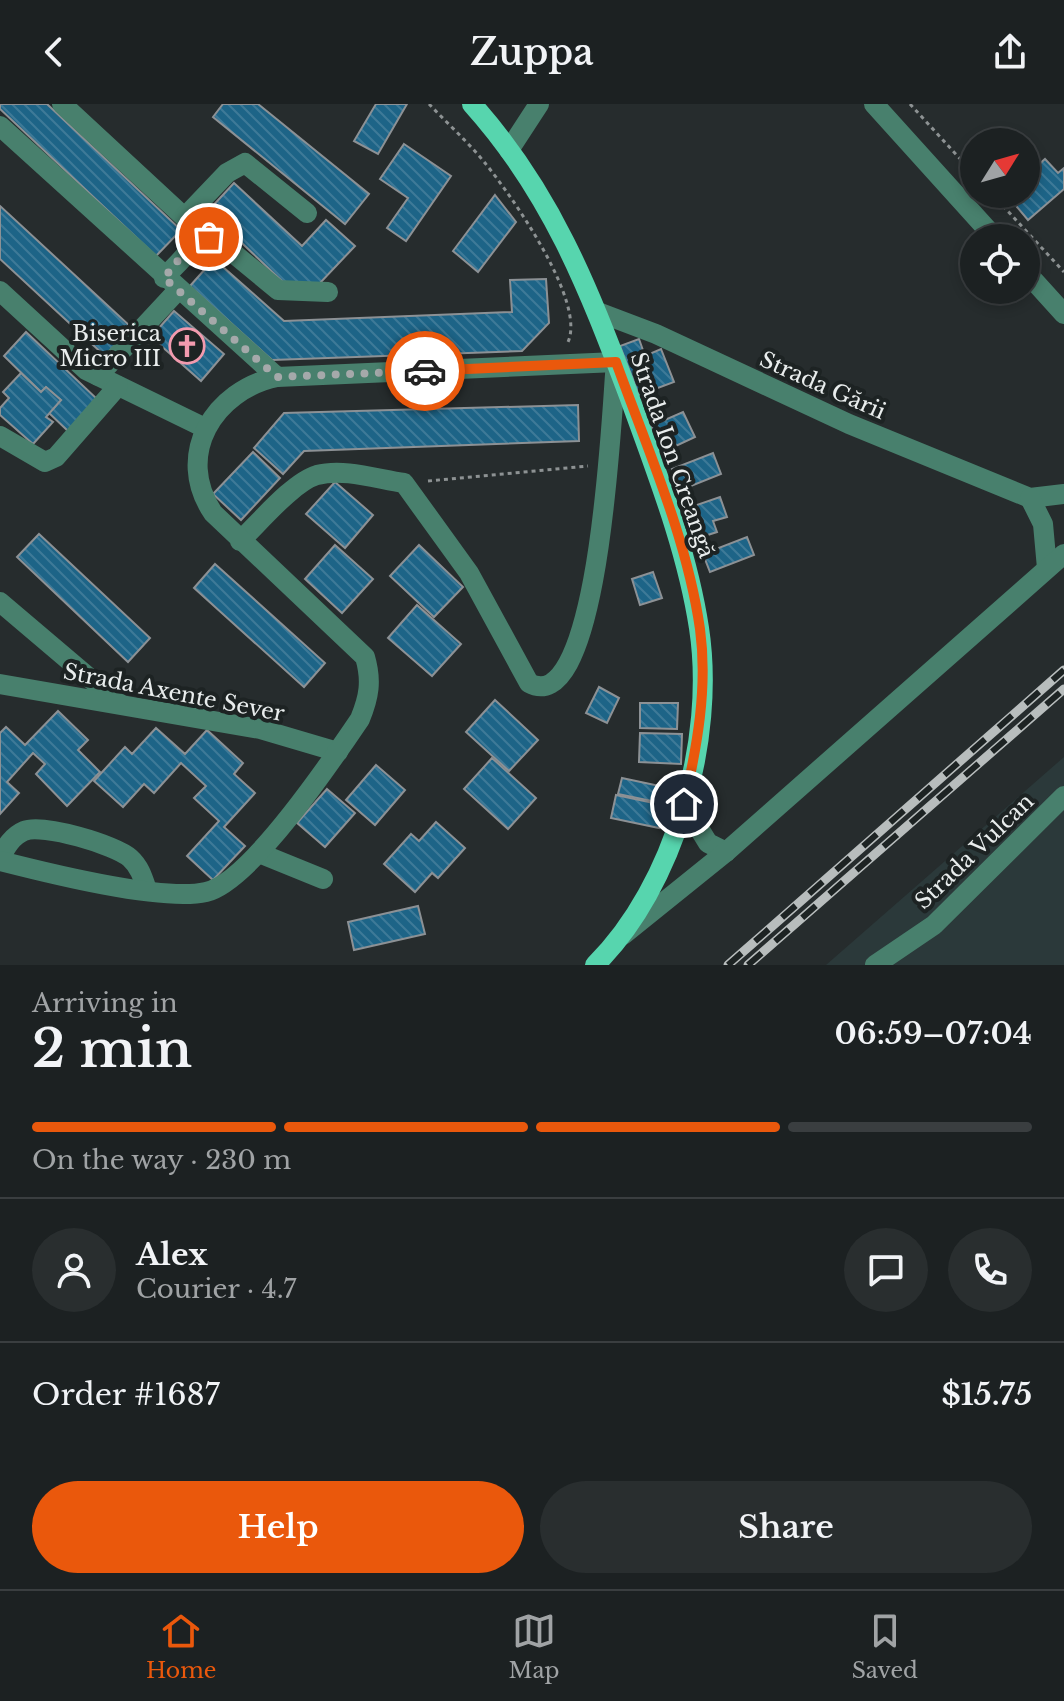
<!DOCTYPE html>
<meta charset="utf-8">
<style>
body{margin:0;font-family:"Libre Baskerville",serif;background:#292e2f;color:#f1f3f6;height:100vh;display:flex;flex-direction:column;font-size:30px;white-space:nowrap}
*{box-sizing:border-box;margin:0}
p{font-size:26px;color:#a0a3a5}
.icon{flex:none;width:44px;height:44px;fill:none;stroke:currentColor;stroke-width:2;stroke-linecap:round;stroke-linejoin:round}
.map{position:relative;height:861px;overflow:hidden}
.drawer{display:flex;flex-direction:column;background:#1c2122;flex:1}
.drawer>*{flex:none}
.needle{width:52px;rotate:53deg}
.tools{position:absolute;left:960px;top:24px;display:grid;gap:16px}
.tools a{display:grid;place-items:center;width:80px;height:80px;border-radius:50%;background:#1c2122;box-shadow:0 4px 12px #0003,0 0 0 2px #3a3e40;font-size:40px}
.pin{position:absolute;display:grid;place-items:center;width:68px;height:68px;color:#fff;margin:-34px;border:4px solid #fff;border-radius:50%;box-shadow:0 2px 8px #0007}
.courier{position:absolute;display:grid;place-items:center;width:80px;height:80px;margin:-40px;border:6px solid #ea580c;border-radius:50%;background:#fff;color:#222;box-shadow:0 2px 10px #0007}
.headline em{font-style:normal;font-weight:600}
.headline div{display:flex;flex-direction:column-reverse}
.headline{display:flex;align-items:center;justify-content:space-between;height:136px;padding:0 32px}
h1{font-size:52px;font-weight:600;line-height:60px}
.bar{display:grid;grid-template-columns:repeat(4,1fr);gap:12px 8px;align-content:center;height:96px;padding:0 32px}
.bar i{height:10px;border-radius:6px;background:#3a3e40}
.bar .active{background:#ea580c}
.bar p{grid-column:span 4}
.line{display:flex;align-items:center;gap:20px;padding:0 32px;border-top:2px solid #3a3e40}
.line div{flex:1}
.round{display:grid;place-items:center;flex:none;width:84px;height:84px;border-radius:42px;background:#292e2f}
.primary-button{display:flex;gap:16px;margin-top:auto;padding:16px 32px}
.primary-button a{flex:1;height:92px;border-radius:48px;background:#ea580c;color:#fff;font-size:32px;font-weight:600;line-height:92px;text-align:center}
.primary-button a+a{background:#292e2f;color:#f1f3f6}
header{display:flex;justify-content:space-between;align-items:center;height:104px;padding:0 32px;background:#1c2122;font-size:36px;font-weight:600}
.tabs{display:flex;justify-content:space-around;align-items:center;height:112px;border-top:2px solid #3a3e40;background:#1c2122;font-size:22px;color:#a0a3a5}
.tabs a{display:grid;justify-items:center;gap:4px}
.tabs .active{color:#ea580c}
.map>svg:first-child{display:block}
</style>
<header><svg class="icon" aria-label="back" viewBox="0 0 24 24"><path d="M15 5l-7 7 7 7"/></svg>Zuppa<svg class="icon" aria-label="share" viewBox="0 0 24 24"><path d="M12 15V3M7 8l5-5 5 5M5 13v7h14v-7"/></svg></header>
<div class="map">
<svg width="1064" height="861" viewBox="0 0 1064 861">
<defs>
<pattern id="building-back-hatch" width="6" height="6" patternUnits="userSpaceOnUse" patternTransform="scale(2)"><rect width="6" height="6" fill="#1d6487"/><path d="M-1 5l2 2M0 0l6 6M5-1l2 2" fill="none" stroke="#3e7a98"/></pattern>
</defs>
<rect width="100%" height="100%" fill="#262c2d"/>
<path fill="#2b393a" d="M1064,653V861H826Z"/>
<g fill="url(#building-back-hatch)" stroke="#8c9195" stroke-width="2">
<path d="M0,0H47L181,126L156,152L0,5Z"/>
<path d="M223,0H258L369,90L345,120L213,13Z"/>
<path d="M376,0H407L378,50L354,37Z"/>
<path d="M404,40L451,72L406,137L387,124L408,94L380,75Z"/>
<path d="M1045,55L1058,69L1064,64V85L1028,116L1006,90H1026V72Z"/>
<path d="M234,79L302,142L326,116L355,142L320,179H284L208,107Z"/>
<path d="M495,91L516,118L478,168L453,147Z"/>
<path d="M0,102L131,223L105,252L0,155Z"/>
<path d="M214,155L284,217L512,208L510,176L546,175L549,219L522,247L272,256L190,182Z"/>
<path d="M174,207L224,250L201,277L151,233Z"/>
<path d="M26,228L97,295L68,327L49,309L61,296L46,283L41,288L4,252Z"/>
<path d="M639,235L645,252L661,245L674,278L639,291L620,242Z"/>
<path d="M21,269L41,288L46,283L61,296L46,313L53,318L33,340L0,311V304L9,294L3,288Z"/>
<path d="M578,301L579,337L304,347L283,370L254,344L284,309Z"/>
<path d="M683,308L695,333L663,348L651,322Z"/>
<path d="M253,348L280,374L241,416L213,390Z"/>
<path d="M713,349L721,370L681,386L672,365Z"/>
<path d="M335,378L373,411L345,444L306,410Z"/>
<path d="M720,393L727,413L713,417L717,428L695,435L685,405Z"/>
<path d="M39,430L150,534L128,558L17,453Z"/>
<path d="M747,433L754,451L710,468L703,450Z"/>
<path d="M335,441L373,475L342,509L305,475Z"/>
<path d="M419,441L463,483L434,513L390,472Z"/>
<path d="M215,460L325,559L304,583L194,484Z"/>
<path d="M653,468L662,494L640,501L632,475Z"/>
<path d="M417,501L461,540L432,572L388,534Z"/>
<path d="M599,583L619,594L607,619L586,609Z"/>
<path d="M495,596L538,636L509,667L466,628Z"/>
<path d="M640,599H678L677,625L640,624Z"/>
<path d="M58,607L88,636L78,646L100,668L67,702L36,670L45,660L33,649L7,678L19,689L0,710V629L6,623L25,641Z"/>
<path d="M156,624L185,650L207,626L243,659L234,670L255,689L224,723L245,742L213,776L187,752L219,717L194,694L206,682L181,659L154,689L144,680L123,703L94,677L125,643L132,650Z"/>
<path d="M640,629L682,630L681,660L639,658Z"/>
<path d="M492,654L536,694L508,725L464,685Z"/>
<path d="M376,661L405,686L375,721L346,696Z"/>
<path d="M622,674L669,684L666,700L618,690Z"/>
<path d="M327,685L355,709L325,743L297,719Z"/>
<path d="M616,691L663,701L659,724L611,714Z"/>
<path d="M436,718L465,744L438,774L432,769L415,788L384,760L411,730L419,737Z"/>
<path d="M418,802L425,830L354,846L348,818Z"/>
</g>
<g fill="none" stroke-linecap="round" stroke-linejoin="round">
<g stroke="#8d9293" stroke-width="3" stroke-dasharray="4 4" stroke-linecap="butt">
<path d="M429,0C447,19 468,38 485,59C511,91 589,201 567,240"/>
<path d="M910,0L974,70"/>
<path d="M992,90L1064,168"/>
<path d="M428,377L588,362"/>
</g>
<g stroke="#48806d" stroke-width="20">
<path d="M62,0L196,124C198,144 176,160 164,174"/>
<path d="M874,0L995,134"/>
<path d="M0,22L277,273L616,258C612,296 601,618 529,579L469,469L404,379C377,375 344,364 317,371C293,378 259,419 240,437"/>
<path d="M509,46L539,0"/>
<path d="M185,113L227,69L245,59L307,109"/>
<path d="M197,133L216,135L278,186L328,188"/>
<path d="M1026,168L1064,210"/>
<path d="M0,187L86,266L205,324"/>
<path d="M598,208L656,230L849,320L1030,394L1064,390"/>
<path d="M98,272L178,186"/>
<path d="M0,332L45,358L56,353L118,282"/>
<path d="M1030,394L1043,420L1047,464"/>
<path d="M0,498L119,599"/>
<path d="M0,580L260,625L338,648"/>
<path d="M684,700L708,739L726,748"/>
<path d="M259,749L323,775"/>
<path d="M0,754C6,743 12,732 24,727C42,719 116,741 130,754C140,763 143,774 147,786"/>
<path d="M0,757C47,769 162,798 206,788C250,778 333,655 360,615C369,593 372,577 365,553L213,409C174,351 214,286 277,273"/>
<path d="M623,831L726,748L1064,450"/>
<path d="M875,861L934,821L1064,692"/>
</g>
<path stroke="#57d5ae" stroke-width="20" d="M472,0C551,88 588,183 629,292C656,367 687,445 699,524C716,635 675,782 595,861"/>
<defs>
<g id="rail">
<path d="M728,861L1064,566"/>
<path d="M748,861L1064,585"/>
</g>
</defs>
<use href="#rail" stroke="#b8bdbd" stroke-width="9"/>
<use href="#rail" stroke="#1d2323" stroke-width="6" stroke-dasharray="18" stroke-linecap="butt"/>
</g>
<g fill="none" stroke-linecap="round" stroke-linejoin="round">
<path stroke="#a5a9aa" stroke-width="8" stroke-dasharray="0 14.4" d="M209,133H197L164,174L277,273L425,267"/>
<path stroke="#ea580c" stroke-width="10" d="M425,267L616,258C647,344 687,434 700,525C708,584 697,643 684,700"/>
</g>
<defs>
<symbol id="church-ring" viewBox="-11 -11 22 22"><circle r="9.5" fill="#1d2323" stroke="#f29aae" stroke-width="1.5"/><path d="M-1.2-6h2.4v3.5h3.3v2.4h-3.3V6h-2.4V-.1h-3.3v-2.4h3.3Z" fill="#f29aae"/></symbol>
</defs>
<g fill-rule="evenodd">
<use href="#church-ring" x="167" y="222" width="40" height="40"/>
</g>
<g text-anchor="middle" stroke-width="8" stroke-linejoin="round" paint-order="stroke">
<g font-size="22" fill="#e9eded" stroke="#1d2323" text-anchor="end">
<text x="161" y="237">Biserica<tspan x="161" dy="25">Micro III</tspan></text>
</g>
<g font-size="22" fill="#e9eded" stroke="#1d2323">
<text transform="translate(823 281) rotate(24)" y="8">Strada Gării</text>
<text transform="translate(673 351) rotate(71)" y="8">Strada Ion Creangă</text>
<text transform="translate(174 588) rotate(11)" y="8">Strada Axente Sever</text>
<text transform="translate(974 747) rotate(-44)" y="8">Strada Vulcan</text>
</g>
</g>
</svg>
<div class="tools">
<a><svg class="needle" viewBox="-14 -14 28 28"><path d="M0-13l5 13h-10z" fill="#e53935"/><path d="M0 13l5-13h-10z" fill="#a0a3a5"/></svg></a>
<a><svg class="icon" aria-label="locate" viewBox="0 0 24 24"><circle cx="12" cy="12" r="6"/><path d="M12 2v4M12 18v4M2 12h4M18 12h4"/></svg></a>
</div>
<div class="pin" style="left:209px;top:133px;background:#ea580c"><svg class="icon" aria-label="bag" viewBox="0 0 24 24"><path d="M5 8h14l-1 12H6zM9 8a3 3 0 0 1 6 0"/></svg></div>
<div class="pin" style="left:684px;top:700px;background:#1f2937"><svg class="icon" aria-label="home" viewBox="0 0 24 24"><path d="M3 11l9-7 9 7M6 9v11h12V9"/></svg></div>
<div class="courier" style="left:425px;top:267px"><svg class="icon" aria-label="car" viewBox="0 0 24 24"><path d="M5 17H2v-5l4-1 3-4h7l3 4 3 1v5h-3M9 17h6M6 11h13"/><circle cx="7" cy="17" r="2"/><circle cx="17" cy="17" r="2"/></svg></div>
</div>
<section class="drawer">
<div class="headline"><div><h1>2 min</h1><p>Arriving in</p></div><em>06:59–07:04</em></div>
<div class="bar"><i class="active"></i><i class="active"></i><i class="active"></i><i></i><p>On the way · 230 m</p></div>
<div class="line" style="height:144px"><a class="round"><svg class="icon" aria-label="person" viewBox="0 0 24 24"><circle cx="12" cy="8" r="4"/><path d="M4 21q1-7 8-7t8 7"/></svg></a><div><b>Alex</b><p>Courier · 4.7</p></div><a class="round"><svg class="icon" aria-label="chat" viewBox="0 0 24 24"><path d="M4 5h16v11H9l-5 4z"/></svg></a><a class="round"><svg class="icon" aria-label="phone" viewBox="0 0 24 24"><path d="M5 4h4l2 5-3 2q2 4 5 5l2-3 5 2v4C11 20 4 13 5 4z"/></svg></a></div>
<div class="line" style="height:104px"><div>Order #1687</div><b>$15.75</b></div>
<div class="primary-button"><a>Help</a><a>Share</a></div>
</section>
<nav class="tabs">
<a class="active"><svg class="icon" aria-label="home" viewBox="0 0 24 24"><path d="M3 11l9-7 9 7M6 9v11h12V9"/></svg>Home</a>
<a><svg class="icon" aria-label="map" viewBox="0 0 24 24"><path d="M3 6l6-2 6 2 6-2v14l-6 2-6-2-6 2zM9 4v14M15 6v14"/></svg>Map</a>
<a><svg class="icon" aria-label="saved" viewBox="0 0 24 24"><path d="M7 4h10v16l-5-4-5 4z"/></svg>Saved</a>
</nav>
